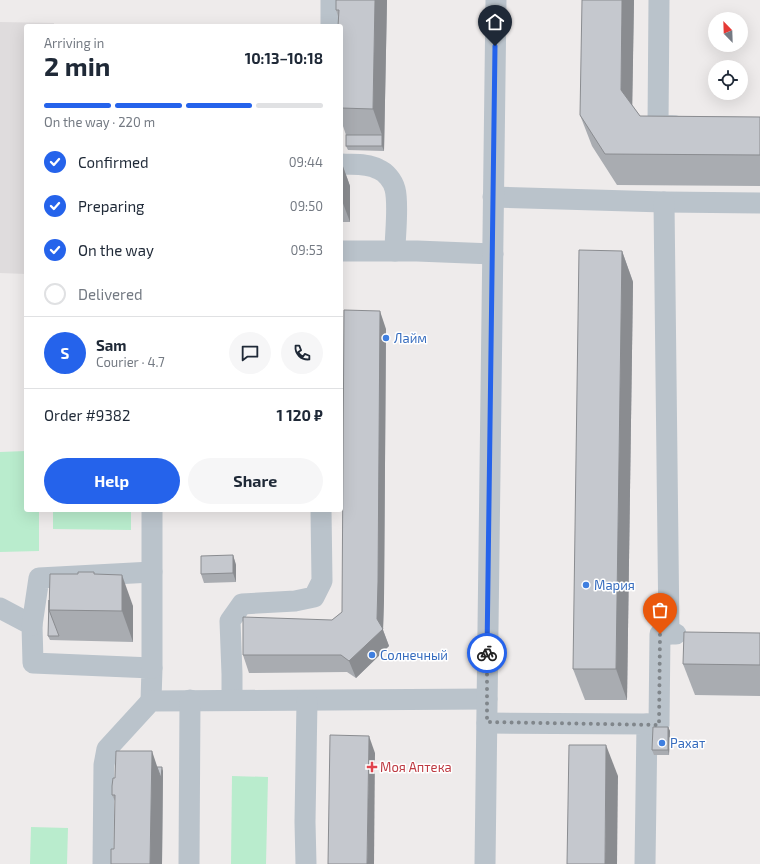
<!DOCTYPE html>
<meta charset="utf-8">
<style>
body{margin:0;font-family:"Exo 2",sans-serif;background:#f6f6f7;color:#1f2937;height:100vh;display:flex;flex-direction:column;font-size:15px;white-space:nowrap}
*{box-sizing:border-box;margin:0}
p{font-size:13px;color:#747a83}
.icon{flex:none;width:22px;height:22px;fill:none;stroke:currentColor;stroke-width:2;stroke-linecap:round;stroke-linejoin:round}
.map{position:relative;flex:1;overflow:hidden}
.drawer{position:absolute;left:24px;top:24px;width:319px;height:488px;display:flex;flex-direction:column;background:#fff;border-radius:4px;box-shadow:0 4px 16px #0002}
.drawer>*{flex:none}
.needle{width:26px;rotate:337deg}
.tools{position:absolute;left:708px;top:12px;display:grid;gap:8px}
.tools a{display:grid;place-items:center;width:40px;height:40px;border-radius:50%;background:#fff;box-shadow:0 4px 16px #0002;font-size:20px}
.pin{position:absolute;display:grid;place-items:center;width:34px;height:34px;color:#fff;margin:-41px -17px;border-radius:50% 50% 50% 0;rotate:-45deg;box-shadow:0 0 4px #0007}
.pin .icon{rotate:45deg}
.courier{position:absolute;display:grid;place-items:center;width:40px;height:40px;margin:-20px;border:3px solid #2563eb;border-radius:50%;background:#fff;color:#222;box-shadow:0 1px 5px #0007}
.summary em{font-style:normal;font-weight:700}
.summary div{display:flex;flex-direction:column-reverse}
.summary{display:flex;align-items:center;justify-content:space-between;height:68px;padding:0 20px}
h1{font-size:26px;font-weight:700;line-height:30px}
.bar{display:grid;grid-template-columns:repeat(4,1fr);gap:6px 4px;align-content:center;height:48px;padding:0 20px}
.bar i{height:5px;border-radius:3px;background:#e0e1e3}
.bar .on{background:#2563eb}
.bar p{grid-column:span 4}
.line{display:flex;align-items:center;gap:10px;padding:0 20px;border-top:1px solid #e0e1e3}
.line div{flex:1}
.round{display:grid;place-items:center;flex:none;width:42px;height:42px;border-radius:21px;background:#f6f6f7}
ol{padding:0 20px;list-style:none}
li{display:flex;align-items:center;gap:12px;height:44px}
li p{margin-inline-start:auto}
li .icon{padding:4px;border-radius:50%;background:#2563eb;color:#fff;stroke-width:4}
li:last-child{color:#747a83}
li i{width:22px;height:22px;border:2px solid #e0e1e3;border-radius:50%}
.button{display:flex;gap:8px;margin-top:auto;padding:8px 20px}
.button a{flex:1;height:46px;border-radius:24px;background:#2563eb;color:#fff;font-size:16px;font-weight:700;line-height:46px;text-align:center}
.button a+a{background:#f6f6f7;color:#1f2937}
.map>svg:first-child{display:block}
</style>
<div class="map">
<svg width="760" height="864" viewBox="0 0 760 864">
<rect width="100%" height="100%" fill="#eeebeb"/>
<path fill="#dfdcdd" d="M0,22L54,23V26H26V274L0,273Z"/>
<g fill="#b9eccd">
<path d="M26,451V510H39V551L0,552V452Z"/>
<path d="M53,510H131V530L53,529Z"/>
<path d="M232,776L268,777L266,864H231Z"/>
<path d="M31,827L68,828L67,864H30Z"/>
</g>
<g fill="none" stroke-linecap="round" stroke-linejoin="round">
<g stroke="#bac3cb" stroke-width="21">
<path d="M659,0L658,125L676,126"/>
<path d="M331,26V0"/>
<path d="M341,164C353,165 367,163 378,169C386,172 393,181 395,189C399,204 395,235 395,251"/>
<path d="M493,197L664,202L760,203"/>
<path d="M664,202L669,634"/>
<path d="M341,251H417L493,254"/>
<path d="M0,608L32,625L33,663L152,668L151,701"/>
<path d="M32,625L39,578L152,572"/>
<path d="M152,668V510"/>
<path d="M232,700V674L230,621L242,604L295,601L314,597L322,581L321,510"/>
<path d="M487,723L647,724L645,864"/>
<path d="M647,724L659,725L660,634H676"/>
<path d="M103,864L104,765L107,749L151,701L487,699"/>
<path d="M189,864L190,700"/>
<path d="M306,864L305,822L307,701"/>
<path d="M485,864L496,0"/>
</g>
</g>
<g fill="#a9acb1">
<path d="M387,0L384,151L348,150L346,146V135L341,120L338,16L336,10Z"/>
<path d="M634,0L632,105L640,116L760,117V186L617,185L592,146L580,115Z"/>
<path d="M341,161L350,186V222H341Z"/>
<path d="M622,251L633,282L627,700H585L573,669Z"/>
<path d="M386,329L384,600L383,630L389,646L356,678L347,672L249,673L243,655L332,620L342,612Z"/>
<path d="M233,555L236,565V582L204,583L201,574Z"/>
<path d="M95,574L133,606V642L50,640L48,636L49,600Z"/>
<path d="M760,633V696L695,695L683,664Z"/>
<path d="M668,727L670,731L669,755H654L652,750Z"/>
<path d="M157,767L163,771L162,864L114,849L115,801L112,795L115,778Z"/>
</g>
<g fill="#8a8c90">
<path d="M375,0H387L384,151L382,146V135L373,109Z"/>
<path d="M622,0H634L632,121L621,90Z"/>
<path d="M341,161L350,186V222L341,198Z"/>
<path d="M622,251L633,282L627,700L616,669Z"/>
<path d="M380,311L386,329L384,600L383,630L389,646L356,678L349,661Z"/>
<path d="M233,555L236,565V582L233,573Z"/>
<path d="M122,575L133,606V642L122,611Z"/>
<path d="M668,727L670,731L669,755L668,750Z"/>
<path d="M369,736L375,753L374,864H367Z"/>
<path d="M606,745L618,776L617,864H605Z"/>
<path d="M152,751L161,778L162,767L163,771L162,864H150Z"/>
</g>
<g fill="#c5c8ce" stroke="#8a8c90">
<path d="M336,0H375L373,109L341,108V26H338L339,10H336Z"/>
<path d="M582,0H622L621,90L640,116L760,117V155L605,154L580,115Z"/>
<rect x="346" y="135" width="36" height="11"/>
<path d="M579,250L622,251L616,669H573Z"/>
<path d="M344,310L380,311L378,582L377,619L383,629L349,661L341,655H243V617L332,620L342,612Z"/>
<path d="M233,555V573L201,574V556Z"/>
<path d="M78,572H94V574L122,575V611L49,610L50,574H78Z"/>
<path d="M49,600V610L59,636H48Z"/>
<path d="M684,632L760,633V665L683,664Z"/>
<path d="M653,727H668V750H652Z"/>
<path d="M330,735L369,736L367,864H328Z"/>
<path d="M569,745H606L605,864H567Z"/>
<path d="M116,751H152L150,864H111V849H114L115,795H112V786L113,778H115Z"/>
<path d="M157,767H162L161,778Z"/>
</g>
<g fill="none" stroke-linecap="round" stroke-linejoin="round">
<path stroke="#80868b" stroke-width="4" stroke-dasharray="0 7.2" d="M487,653V722L659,725L660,634"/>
<path stroke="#2563eb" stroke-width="5" d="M487,653L495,46"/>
</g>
<g fill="#3f7fe0" stroke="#fff" stroke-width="1.5">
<circle cx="386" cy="338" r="4"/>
<circle cx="586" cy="585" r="4"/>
<circle cx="372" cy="655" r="4"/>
<circle cx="662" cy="743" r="4"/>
</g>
<path fill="#e0444e" stroke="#fff" stroke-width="1.5" d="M370 761h4v4h4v4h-4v4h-4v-4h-4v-4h4z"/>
<g text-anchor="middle" stroke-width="3" stroke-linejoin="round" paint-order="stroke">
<g font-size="13" fill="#366cbe" stroke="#fff" text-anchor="start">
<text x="394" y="343">Лайм</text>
<text x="594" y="590">Мария</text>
<text x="380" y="660">Солнечный</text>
<text x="670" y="748">Рахат</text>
</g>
<g font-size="13" fill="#be3a42" stroke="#fff" text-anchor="start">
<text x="380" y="772">Моя Аптека</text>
</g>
</g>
</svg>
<div class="tools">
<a><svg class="needle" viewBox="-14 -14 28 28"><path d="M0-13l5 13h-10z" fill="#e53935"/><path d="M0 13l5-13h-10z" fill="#747a83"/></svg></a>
<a><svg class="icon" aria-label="locate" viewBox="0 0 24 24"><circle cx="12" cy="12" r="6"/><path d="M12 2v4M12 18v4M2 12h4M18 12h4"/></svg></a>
</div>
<div class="pin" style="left:660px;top:634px;background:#ea580c"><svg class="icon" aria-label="bag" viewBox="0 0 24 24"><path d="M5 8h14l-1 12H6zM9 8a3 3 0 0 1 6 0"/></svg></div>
<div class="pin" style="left:495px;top:46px;background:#1f2937"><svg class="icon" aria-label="home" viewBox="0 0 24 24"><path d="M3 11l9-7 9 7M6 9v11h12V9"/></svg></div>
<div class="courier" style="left:487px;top:653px"><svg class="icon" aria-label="bike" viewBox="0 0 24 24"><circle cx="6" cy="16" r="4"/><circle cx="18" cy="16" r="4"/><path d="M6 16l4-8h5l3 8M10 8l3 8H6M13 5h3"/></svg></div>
<section class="drawer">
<div class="summary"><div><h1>2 min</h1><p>Arriving in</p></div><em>10:13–10:18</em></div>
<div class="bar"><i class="on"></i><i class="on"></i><i class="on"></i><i></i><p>On the way · 220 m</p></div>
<ol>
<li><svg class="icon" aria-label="check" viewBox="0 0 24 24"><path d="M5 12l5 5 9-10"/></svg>Confirmed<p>09:44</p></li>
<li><svg class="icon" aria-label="check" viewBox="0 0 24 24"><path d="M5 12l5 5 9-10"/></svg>Preparing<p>09:50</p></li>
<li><svg class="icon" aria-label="check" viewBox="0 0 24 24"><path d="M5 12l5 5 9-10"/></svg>On the way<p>09:53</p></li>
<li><i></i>Delivered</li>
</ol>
<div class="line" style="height:72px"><b class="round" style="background:#2563eb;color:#fff">S</b><div><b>Sam</b><p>Courier · 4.7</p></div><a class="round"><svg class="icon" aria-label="chat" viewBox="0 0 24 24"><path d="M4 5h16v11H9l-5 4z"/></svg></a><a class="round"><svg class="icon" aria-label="phone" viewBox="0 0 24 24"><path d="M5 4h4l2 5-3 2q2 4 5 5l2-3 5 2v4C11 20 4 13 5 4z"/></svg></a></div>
<div class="line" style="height:52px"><div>Order #9382</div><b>1 120 ₽</b></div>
<div class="button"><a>Help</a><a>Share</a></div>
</section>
</div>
